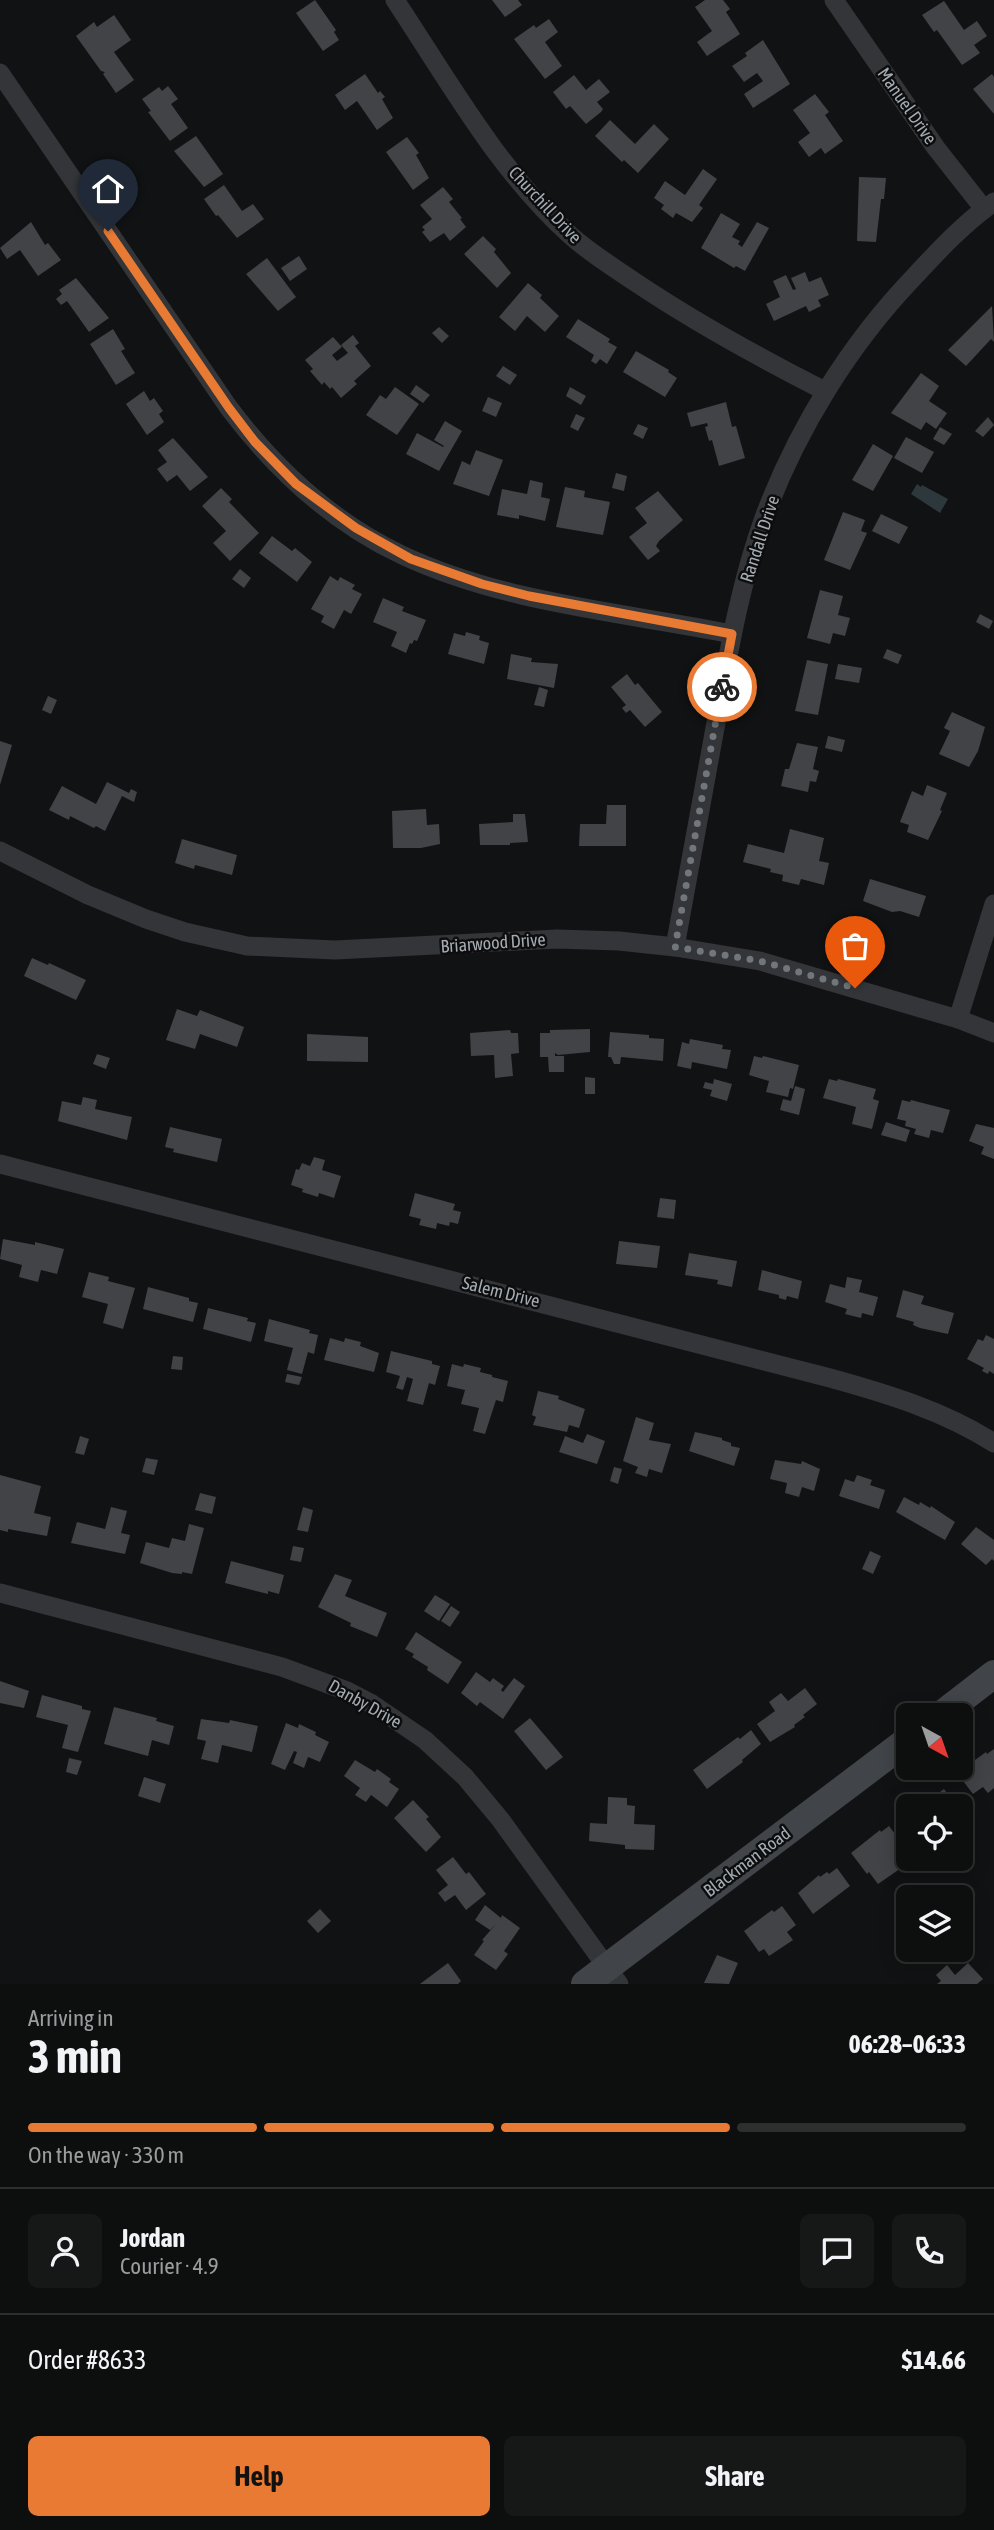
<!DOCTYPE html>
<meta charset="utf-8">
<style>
body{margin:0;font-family:"Asap Condensed",sans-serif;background:#161717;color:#f1f3f6;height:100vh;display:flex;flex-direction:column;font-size:26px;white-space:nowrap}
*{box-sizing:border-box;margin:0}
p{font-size:23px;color:#9a9c9e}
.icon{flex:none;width:38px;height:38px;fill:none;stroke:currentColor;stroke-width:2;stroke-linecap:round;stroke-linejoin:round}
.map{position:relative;height:1984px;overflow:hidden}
.drawer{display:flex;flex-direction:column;background:#0d0e0e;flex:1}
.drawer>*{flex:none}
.needle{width:46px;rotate:140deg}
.fabs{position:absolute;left:896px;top:1703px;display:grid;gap:14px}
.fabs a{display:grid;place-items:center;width:77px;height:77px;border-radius:10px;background:#0d0e0e;box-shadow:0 4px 18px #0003,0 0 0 2px #2d2e2e;font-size:35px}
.pin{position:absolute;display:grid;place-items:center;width:60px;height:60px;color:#fff;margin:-72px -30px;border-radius:50% 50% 50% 0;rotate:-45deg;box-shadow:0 0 7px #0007}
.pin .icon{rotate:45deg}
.courier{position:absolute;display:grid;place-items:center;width:70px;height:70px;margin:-35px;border:5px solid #e97a33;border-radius:50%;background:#fff;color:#222;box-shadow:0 2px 9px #0007}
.head em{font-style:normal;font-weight:700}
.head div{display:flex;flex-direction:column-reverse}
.head{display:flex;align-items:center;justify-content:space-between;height:119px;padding:0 28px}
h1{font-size:46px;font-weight:700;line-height:52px}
.bar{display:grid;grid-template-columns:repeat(4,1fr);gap:10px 7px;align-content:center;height:84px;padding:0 28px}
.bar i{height:9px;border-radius:5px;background:#2d2e2e}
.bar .active{background:#e97a33}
.bar p{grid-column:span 4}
.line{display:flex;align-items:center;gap:18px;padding:0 28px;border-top:2px solid #2d2e2e}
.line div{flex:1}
.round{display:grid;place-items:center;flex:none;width:74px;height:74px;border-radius:10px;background:#161717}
.primary-button{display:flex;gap:14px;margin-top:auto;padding:14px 28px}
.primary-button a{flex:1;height:80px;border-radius:10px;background:#e97a33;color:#111;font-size:28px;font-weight:700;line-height:80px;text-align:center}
.primary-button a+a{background:#161717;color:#f1f3f6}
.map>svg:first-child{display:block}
</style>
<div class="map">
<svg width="994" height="1984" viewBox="0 0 994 1984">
<rect width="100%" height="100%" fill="#111213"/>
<path fill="#2c383b" d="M917,484L921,487L922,485L948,499L940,513L911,494Z"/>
<g fill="#414346">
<path d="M315,0L336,30L334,32L339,40L323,51L296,13Z"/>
<path d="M492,0H518L522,5L505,17Z"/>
<path d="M705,0H723L730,9L726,12L740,34L707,56L697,42L712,31L695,7Z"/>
<path d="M944,1L964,30L977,21L987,36L974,45L980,53L962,65L937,30L934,32L922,15Z"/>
<path d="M114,15L131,40L114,52L134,80L116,93L103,74L105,72L101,71L76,36L94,22L97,27Z"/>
<path d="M549,19L558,32L545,42L562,66L545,79L514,39L534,25L536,28Z"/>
<path d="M763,40L790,84L753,108L744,94L763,81L757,73L744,82L732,66L747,56L745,53Z"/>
<path d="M365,74L378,93L380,91L385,97L382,99L393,118L377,130L357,101L345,110L335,95Z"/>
<path d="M992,74L994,77V114L973,89Z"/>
<path d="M574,75L586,90L599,79L610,92L597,102L603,109L601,112L586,124L570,106L566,109L553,92Z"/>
<path d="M168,86L178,99L171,104L188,128L170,141L148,112L151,111L142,99L159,87L162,91Z"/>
<path d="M815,94L829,112L825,115L843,141L825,154L821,148L809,157L798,142L810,133L793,110Z"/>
<path d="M610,120L635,144L654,124L669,139L638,173L624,160L622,162L595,136Z"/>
<path d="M196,136L223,174L204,187L174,151Z"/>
<path d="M407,137L419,153L416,155L429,178L413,190L386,152Z"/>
<path d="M703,169L717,179L699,205L703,208L692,222L676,213L673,218L661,209L664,205L654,198L665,181L685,195Z"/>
<path d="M859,177L886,178L884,199H881L876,242L857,241Z"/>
<path d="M224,185L242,211L253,204L264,219L237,238L218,215L216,216L204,199Z"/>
<path d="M443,187L453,199L449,202L462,218L460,219L466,227L450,241L444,233L430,242L422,232L425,230L422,227L432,219L420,205Z"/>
<path d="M721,213L740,224L732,237L740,241L738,244L742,247L757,222L769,228L745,271L736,266L734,268L701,248Z"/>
<path d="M31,222L45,245L48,243L61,260L38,276L20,250L7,259L0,248Z"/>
<path d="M483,236L496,249L494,252L511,273L497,288L464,254Z"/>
<path d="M299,256L307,269L290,281L281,268Z"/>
<path d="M267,258L296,297L278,311L246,274Z"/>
<path d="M805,272L809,282L821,277L829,295L818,300L821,306L809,312L806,306L774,321L766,304L780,297L773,281L786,275L793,290L796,289L791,278Z"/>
<path d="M76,278L109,318L89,332L67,301L61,305L56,299L62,294L59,290Z"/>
<path d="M528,283L542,295L540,298L559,316L545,332L527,316L515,331L499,317Z"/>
<path d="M992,306L994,342L991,339L966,366L948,350Z"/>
<path d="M578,319L610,339L608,342L617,347L607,364L600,359L596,364L591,361L594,355L566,337Z"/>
<path d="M439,327L449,336L442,343L432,333Z"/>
<path d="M113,329L125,349L121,351L135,373L116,385L90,344Z"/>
<path d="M353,335L359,343L355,346L371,366L354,381L357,384L341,398L332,387L330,389L324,382L322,385L310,371L313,369L305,360L333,337L342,347L332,355L337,361L348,353L341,345Z"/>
<path d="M636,351L669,370L668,372L677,378L665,397L623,372Z"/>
<path d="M503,366L517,375L510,385L496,376Z"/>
<path d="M921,373L939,386L929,401L947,413L936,429L926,422L921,430L891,413Z"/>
<path d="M416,385L430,395L423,403L410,394Z"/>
<path d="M395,387L419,404L397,435L366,415L380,395L386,399Z"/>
<path d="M570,387L586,396L581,405L566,396Z"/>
<path d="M144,391L150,401L154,398L163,411L159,414L164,422L147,435L126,404Z"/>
<path d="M488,397L502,403L496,417L482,411Z"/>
<path d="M726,402L732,427L736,426L745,458L719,466L712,440L709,441L705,427L708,426L707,423L691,427L687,413Z"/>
<path d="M576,414L585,418L578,431L570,427Z"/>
<path d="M988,417L994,425L983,437L975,431Z"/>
<path d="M445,421L462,431L439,471L406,454L417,433L443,447L444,446L434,440Z"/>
<path d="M638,424L648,428L643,439L633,434Z"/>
<path d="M940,427L952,434L944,445L933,439Z"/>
<path d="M906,437L934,452L922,473L894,458Z"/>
<path d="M173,438L208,477L190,491L177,475L167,482L157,469L167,462L158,450Z"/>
<path d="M873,444L893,456L873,491L852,480Z"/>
<path d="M476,450L503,460L489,496L453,484L462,461L470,465Z"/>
<path d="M616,473L627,476L624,491L612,488Z"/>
<path d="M530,480L543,483L541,497L550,499L545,521L519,515V519L497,515L502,489L527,494Z"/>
<path d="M565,487L585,491L584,497L610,502L603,535L556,527Z"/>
<path d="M221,488L232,499L229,502L259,533L230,561L213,543L226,531L202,506Z"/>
<path d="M658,491L683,520L659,541L656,546L660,551L648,560L629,537L647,523L635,508Z"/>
<path d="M843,512L865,520L861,531L867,533L850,570L824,560Z"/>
<path d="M881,514L908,527L899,544L872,531Z"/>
<path d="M272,536L292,551L295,548L312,562L297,582L259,553Z"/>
<path d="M240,569L251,578L244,588L232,579Z"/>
<path d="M330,576L338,581L340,577L355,585L352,589L362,594L351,614L344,610L334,629L321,622L324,616L311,609Z"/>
<path d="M820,590L843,596L838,615L850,618L845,636L833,633L830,644L807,638Z"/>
<path d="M383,598L404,607L402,611L426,620L417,641L414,640L412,644L410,643L406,653L391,646L397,632L373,622Z"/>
<path d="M980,614L993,621L989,629L976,622Z"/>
<path d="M466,632L480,636L479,640L489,643L484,664L448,654L454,633L465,636Z"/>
<path d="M887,649L902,655L898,664L883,658Z"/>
<path d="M511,654L532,658L531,662L558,664L554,688L507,679Z"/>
<path d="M807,660L828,664L818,715L795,711Z"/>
<path d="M838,664L862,668L859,683L835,679Z"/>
<path d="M627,674L635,685L638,683L662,712L645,727L630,710L626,713L622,708L626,705L611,687Z"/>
<path d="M539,687L548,690L544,707L534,705Z"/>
<path d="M48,696L57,700L51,714L42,710Z"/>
<path d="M952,712L985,727L978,751L969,767L939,754L950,731L944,728Z"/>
<path d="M828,736L845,740L842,752L825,748Z"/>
<path d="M0,741L12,745L0,785Z"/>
<path d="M797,743L818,747L813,769L819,771L816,782L810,781L808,792L781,786L785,769H789Z"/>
<path d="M107,782L129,793L131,789L137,792L134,802L122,796L105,831L96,826L94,828L70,816L69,820L49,810L62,786L96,804Z"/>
<path d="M927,785L947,793L940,810L942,811L928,840L907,832L909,825L900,822L912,791L923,796Z"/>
<path d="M607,805H626V846H579L580,824H606Z"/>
<path d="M426,809L427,825L439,824L440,844L421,848H393L392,811Z"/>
<path d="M513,814H525L528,842L510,843V845H480L479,824L513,822Z"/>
<path d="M790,829L824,838L819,861L829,863L824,885L801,879L799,885L782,881L783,875L770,872L771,869L743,862L748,844L784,853Z"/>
<path d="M182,839L237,855L232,875L195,865L194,869L175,863Z"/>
<path d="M870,879L926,896L919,917L900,911L892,912L863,901Z"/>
<path d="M32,958L48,965L49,963L86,980L76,1000L24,976Z"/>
<path d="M177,1009L197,1016L200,1010L244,1027L237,1047L200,1034L195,1049L166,1040Z"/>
<path d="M590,1029V1052L558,1055L555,1053V1056H564V1072H549L548,1057H540V1033H550V1030Z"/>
<path d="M510,1030L511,1033H518L519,1053L511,1054L513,1076L495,1078L494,1055L471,1056L470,1033Z"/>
<path d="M610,1032L649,1035V1038L664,1039L663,1061L621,1057L620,1064H614L611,1057H608Z"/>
<path d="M307,1034L368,1037V1062L307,1061Z"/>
<path d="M690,1039L723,1045L722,1049L731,1050L727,1069L692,1062L691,1069L677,1066L682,1042L689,1044Z"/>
<path d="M97,1054L110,1058L106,1069L93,1064Z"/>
<path d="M754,1056L762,1058L763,1056L799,1065L793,1089L790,1088L788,1097L766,1092L769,1081L749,1075Z"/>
<path d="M585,1077L595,1078V1094H585Z"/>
<path d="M714,1079L732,1084L727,1101L710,1096L712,1090L703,1088L705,1082L713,1084Z"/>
<path d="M829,1079L837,1081L838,1079L876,1089L873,1099L879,1101L872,1129L852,1124L856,1107L823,1098Z"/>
<path d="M795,1086L805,1089L799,1115L780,1110L783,1099L791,1101Z"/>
<path d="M83,1097L97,1100L95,1109L132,1117L127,1140L58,1121L62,1101L81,1105Z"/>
<path d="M902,1100L910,1102L911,1100L950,1110L943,1133L931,1130L929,1138L914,1134L916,1129L905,1126L906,1121L897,1119Z"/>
<path d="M886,1122L910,1130L906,1142L881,1135Z"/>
<path d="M976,1124L994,1128V1159L981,1154L984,1147L969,1141Z"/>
<path d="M170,1127L222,1139L217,1162L173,1152L174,1149L165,1147Z"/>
<path d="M314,1157L325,1160L322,1170L341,1176L334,1198L319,1193L318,1197L302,1192L303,1189L291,1185L296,1169L299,1170L302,1163L310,1166Z"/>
<path d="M415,1193L455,1204L453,1210L461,1212L458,1224L450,1222L449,1226L437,1223L436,1229L419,1225L421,1219L409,1216Z"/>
<path d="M660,1198L676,1200L674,1219L657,1217Z"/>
<path d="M3,1239L35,1245V1242L64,1249L57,1274L41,1270L38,1282L19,1277L22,1265L0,1259Z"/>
<path d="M619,1241L660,1246L657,1268L616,1264Z"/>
<path d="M689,1253L737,1261L732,1287L717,1284L718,1280L685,1275Z"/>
<path d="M762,1270L802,1281L798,1299L787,1296L786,1300L779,1298V1295L758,1290Z"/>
<path d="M89,1272L109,1277L108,1281L135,1288L123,1329L103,1323L108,1304L82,1297Z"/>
<path d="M847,1277L862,1280L859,1292L878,1297L873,1316L862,1313L861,1318L845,1314L847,1309L825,1302L830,1284L845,1288Z"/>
<path d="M148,1287L189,1298V1301L198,1303L193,1322L143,1309Z"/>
<path d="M903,1290L924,1296L921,1304L954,1313L948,1334L920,1328L913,1325L914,1322L896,1317Z"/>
<path d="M208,1308L248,1318L247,1321L256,1323L251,1342L203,1329Z"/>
<path d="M269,1319L310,1330L309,1333L318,1335L314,1354L308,1352L302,1374L287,1370L293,1348L264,1341Z"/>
<path d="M986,1335L994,1339V1374L989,1371L988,1374L982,1371L984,1368L967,1359L978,1339L983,1341Z"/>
<path d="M330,1338L344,1342L345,1338L361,1342L360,1346L379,1353L374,1372L324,1360Z"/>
<path d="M391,1351L432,1361V1364L440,1366L435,1385L429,1383L423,1405L407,1401L413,1379L407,1377L403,1390L396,1388L400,1376L386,1372Z"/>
<path d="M173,1356L183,1357L182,1370L171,1369Z"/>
<path d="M452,1364L463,1367L464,1364L481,1368L480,1372L492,1375V1377L508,1381L503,1402L496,1400L485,1434L473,1431L479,1408L461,1404L465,1390L447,1386Z"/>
<path d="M287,1374L302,1377L299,1385L285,1382Z"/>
<path d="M538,1391L559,1396L558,1399L585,1409L579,1428L569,1425L567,1432L533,1425L536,1417L532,1415Z"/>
<path d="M636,1417L654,1423L649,1440L671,1444L662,1473L649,1469L647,1477L635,1473L638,1467L623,1461Z"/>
<path d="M695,1432L722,1438V1440L731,1443V1446L740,1448L734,1466L689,1451Z"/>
<path d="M587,1434L605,1441L597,1464L559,1452L565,1436L583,1443Z"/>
<path d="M80,1436L89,1439L84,1455L75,1453Z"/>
<path d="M146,1458L158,1460L154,1475L142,1472Z"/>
<path d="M775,1460L801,1464L802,1461L820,1469L814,1491L802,1487L799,1497L785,1493L787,1483L770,1479Z"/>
<path d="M614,1467L622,1469L618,1484L610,1481Z"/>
<path d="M0,1475L41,1486L34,1513L51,1517L47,1536L8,1529V1532L0,1530Z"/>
<path d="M857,1475L872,1480L870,1485L885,1490L879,1509L839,1496L845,1479L854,1482Z"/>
<path d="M200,1493L216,1497L212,1514L195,1510Z"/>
<path d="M904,1497L919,1505L920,1502L930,1508L931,1506L955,1522L945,1540L896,1512Z"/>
<path d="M111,1507L127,1511L121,1533L130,1535L125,1554L71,1543L77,1522L105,1529Z"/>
<path d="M303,1507L313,1510L308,1532L297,1530Z"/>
<path d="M189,1524L204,1528L192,1574L182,1572V1574L172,1573L140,1563L146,1542L169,1548L172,1538L185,1541Z"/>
<path d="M976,1527L994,1540V1561L992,1559L986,1565L961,1544Z"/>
<path d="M293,1546L304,1548L301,1562L290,1560Z"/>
<path d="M870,1551L881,1556L873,1574L862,1569Z"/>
<path d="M231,1561L284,1575L279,1594L268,1591V1594L225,1583Z"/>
<path d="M335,1574L352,1580L345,1596L387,1613L377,1637L350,1626L351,1623L318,1607Z"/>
<path d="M435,1595L450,1604L439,1621L424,1611Z"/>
<path d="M451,1606L460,1612L450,1627L441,1621Z"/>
<path d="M416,1632L462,1662L448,1684L427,1670L428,1667L412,1657L414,1654L405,1649Z"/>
<path d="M476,1672L490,1682L493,1678L504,1686L501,1690L503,1692L514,1678L525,1686L503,1719L480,1702L477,1706L461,1693Z"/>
<path d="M0,1681L29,1691L24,1708L0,1703Z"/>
<path d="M805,1688L817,1704L803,1715L805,1717L794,1725L795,1727L770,1742L757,1724L775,1711L769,1702L781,1693L788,1701Z"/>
<path d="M42,1695L82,1706V1709L91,1711L78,1752L62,1748L68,1725L36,1717Z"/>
<path d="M114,1707L157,1718L156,1721L174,1726L169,1745L152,1740L148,1756L104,1744Z"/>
<path d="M530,1718L563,1757L546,1770L514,1731Z"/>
<path d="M201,1719L229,1723L230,1720L258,1726L252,1752L222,1745L218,1763L201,1759L206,1741L197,1739Z"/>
<path d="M286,1723L298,1728L299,1724L316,1732L315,1735L329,1742L320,1762L308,1757L304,1768L293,1763L297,1752L294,1751L285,1770L271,1764Z"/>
<path d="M751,1730L761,1744L742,1760L743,1762L707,1789L693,1770L738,1737L740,1739Z"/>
<path d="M994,1749V1788L988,1793L983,1787L973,1794L957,1773L986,1752L987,1754Z"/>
<path d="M69,1758L82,1761L77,1775L66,1772Z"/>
<path d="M355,1760L375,1772L377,1769L391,1779L389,1782L399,1789L387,1807L371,1795L366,1802L355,1795L360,1788L344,1776Z"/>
<path d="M144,1777L166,1784L160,1803L138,1796Z"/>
<path d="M944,1789L956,1806H913L926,1796L928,1798L934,1793L936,1795Z"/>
<path d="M608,1797L627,1798V1805L635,1806L634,1824L655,1825L654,1850L625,1849V1845L589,1841L590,1823L607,1824Z"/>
<path d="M413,1800L429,1817L426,1819L441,1837L426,1852L394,1818Z"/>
<path d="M889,1826L904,1846L895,1853L904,1866L878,1884L869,1872L867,1874L851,1853L880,1830L881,1832Z"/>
<path d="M453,1857L466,1874L469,1872L486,1894L466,1910L455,1895L445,1902L438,1893L448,1885L436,1870Z"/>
<path d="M837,1868L850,1886L813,1914L798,1893L819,1875L820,1877L827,1872L829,1874Z"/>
<path d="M485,1905L501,1918L502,1915L520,1928L504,1951L508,1954L496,1970L474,1955L484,1941L482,1940L496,1924L490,1930L475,1920Z"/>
<path d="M782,1906L796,1925L787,1932L793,1940L769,1956L764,1949L759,1952L744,1931L772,1910L774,1912Z"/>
<path d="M320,1909L331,1921L318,1933L307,1921Z"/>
<path d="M717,1955L738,1963L729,1984L704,1983Z"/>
<path d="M448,1963L461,1981L458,1984H420Z"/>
<path d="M968,1963L983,1979L977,1984H937L941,1981L936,1975L947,1965L955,1975Z"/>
</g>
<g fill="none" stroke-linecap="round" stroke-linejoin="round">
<g stroke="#333538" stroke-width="19">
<path d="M395,0C448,80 498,170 570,235C590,253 613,267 635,282C696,323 760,358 825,391"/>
<path d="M834,0L936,148L984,209"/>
<path d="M0,73L229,408C275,469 332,522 402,555C504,603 622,612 732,634"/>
<path d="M0,851L88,895L146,919L185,932L247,946L335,950L557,939L619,941L675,947L760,961L958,1019L994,1033"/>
<path d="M675,947C689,870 703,793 717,717C729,649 741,580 765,515C798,428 849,345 913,278C938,251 964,223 994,202"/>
<path d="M958,1019L994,904"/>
<path d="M0,1164L830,1378C888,1394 944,1411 994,1443"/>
<path d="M0,1593L282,1667L347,1691L372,1704L425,1740L465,1777L500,1819L619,1984"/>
</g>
<g stroke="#414448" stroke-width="28">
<path d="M941,1715L994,1674"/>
<path d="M585,1984L908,1740"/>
</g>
</g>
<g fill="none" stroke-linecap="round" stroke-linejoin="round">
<path stroke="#70767b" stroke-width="7" stroke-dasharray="0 12.6" d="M722,687L675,947L760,961L855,988"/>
<path stroke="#e97a33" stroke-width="9" d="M108,231L229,408L255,442L296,484L356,528L411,559L482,584L529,596L732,634L722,687"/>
</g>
<g text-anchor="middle" stroke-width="5" stroke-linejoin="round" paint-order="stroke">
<g font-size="18" fill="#a3acb3" stroke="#0d0d0e">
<text transform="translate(907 106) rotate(55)" y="6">Manuel Drive</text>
<text transform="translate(545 205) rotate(47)" y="6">Churchill Drive</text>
<text transform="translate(760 539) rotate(-72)" y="6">Randall Drive</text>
<text transform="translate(493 943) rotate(-4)" y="6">Briarwood Drive</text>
<text transform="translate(501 1292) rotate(14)" y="6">Salem Drive</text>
<text transform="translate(365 1704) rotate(29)" y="6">Danby Drive</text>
<text transform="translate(747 1862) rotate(-37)" y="6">Blackman Road</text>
</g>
</g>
</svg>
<div class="fabs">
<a><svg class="needle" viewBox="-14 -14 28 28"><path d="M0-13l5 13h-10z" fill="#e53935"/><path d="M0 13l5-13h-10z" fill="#9a9c9e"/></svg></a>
<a><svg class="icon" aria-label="locate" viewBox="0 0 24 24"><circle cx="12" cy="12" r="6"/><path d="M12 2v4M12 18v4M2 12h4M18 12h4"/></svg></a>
<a><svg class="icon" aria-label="layers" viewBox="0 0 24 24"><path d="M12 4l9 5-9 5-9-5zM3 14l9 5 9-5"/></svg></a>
</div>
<div class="pin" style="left:855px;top:988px;background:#ea580c"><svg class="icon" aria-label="bag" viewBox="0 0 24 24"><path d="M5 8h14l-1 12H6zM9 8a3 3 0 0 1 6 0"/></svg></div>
<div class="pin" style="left:108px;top:231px;background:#1f2937"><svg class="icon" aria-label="home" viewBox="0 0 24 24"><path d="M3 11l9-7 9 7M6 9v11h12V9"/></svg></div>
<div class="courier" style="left:722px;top:687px"><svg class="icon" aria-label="bike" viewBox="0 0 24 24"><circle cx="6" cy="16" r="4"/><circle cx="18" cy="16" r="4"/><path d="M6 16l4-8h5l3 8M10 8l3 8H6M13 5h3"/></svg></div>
</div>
<section class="drawer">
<div class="head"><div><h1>3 min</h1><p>Arriving in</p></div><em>06:28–06:33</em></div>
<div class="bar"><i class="active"></i><i class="active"></i><i class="active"></i><i></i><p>On the way · 330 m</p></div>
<div class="line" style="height:126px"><a class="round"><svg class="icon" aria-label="person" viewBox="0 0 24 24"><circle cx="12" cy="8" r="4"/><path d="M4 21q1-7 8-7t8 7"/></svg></a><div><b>Jordan</b><p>Courier · 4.9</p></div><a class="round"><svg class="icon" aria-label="chat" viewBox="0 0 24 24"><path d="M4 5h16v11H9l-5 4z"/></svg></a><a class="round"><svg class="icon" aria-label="phone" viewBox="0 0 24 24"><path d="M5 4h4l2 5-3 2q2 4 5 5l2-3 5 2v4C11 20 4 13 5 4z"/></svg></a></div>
<div class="line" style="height:91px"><div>Order #8633</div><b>$14.66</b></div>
<div class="primary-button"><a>Help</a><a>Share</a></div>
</section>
